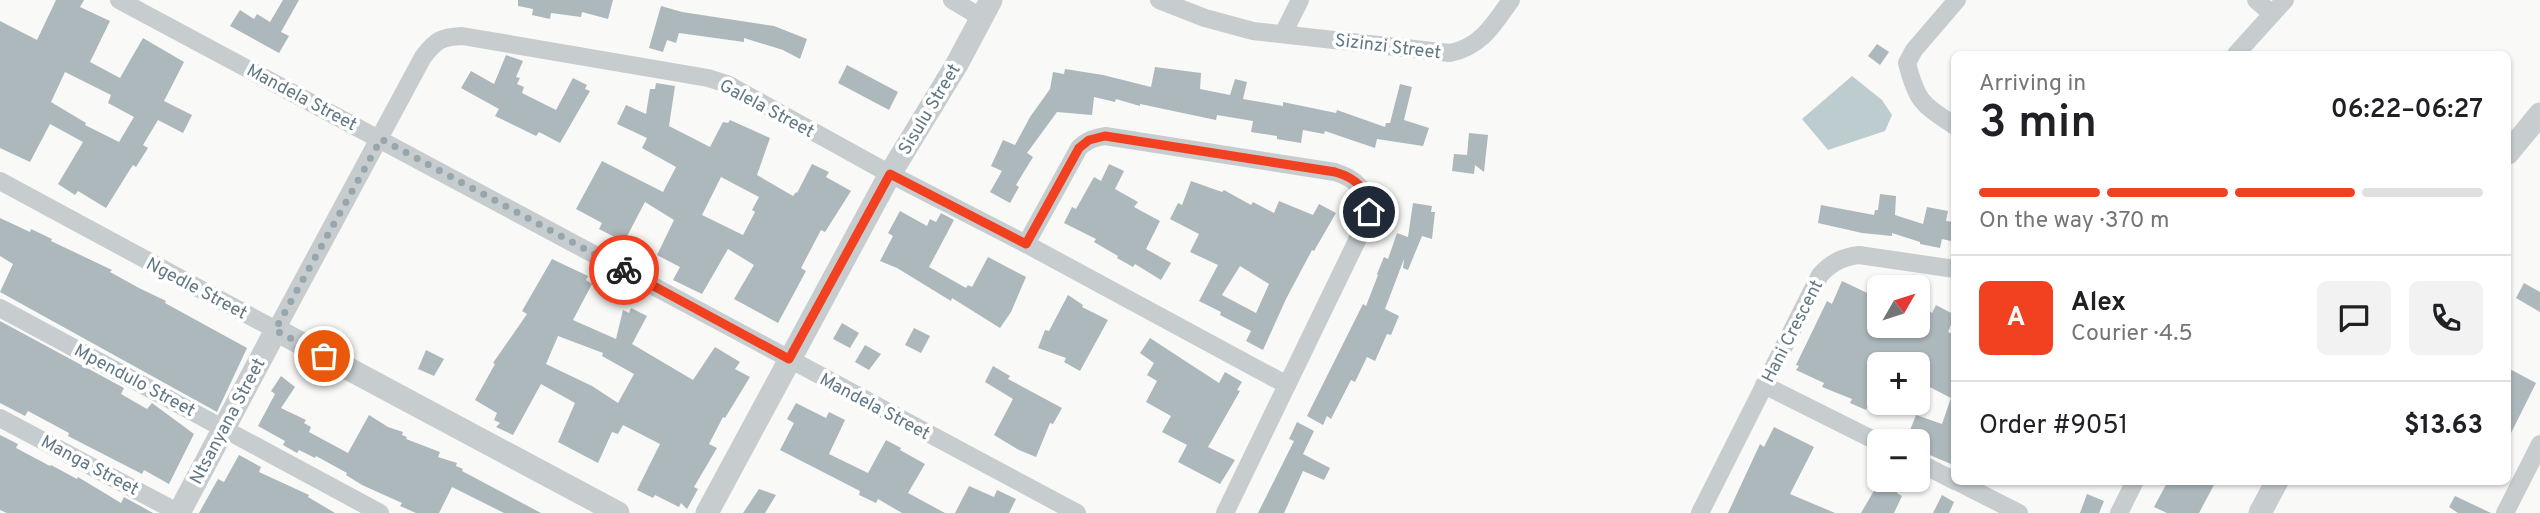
<!DOCTYPE html>
<meta charset="utf-8">
<style>
body{margin:0;font-family:Overpass,sans-serif;background:#f2f2f2;color:#202124;height:100vh;display:flex;flex-direction:column;font-size:26px;white-space:nowrap}
*{box-sizing:border-box;margin:0}
p{font-size:23px;color:#757577}
.icon{flex:none;width:38px;height:38px;fill:none;stroke:currentColor;stroke-width:2;stroke-linecap:round;stroke-linejoin:round}
.map{position:relative;flex:1;overflow:hidden}
.panel{position:absolute;left:1951px;top:51px;width:560px;height:434px;display:flex;flex-direction:column;background:#fff;border-radius:10px;box-shadow:0 2px 5px #0004}
.panel>*{flex:none}
.needle{width:46px;rotate:51deg}
.controls{position:absolute;left:1867px;top:275px;display:grid;gap:14px}
.controls a{display:grid;place-items:center;width:63px;height:63px;border-radius:10px;background:#fff;box-shadow:0 2px 5px #0004;font-size:35px}
.pin{position:absolute;display:grid;place-items:center;width:60px;height:60px;color:#fff;margin:-30px;border:4px solid #fff;border-radius:50%;box-shadow:0 2px 7px #0007}
.courier{position:absolute;display:grid;place-items:center;width:70px;height:70px;margin:-35px;border:5px solid #f14120;border-radius:50%;background:#fff;color:#222;box-shadow:0 2px 9px #0007}
.headline em{font-style:normal;font-weight:600}
.headline div{display:flex;flex-direction:column-reverse}
.headline{display:flex;align-items:center;justify-content:space-between;height:119px;padding:0 28px}
h1{font-size:46px;font-weight:600;line-height:52px}
.bar{display:grid;grid-template-columns:repeat(4,1fr);gap:10px 7px;align-content:center;height:84px;padding:0 28px}
.bar i{height:9px;border-radius:5px;background:#e0e0e0}
.bar .current{background:#f14120}
.bar p{grid-column:span 4}
.line{display:flex;align-items:center;gap:18px;padding:0 28px;border-top:2px solid #e0e0e0}
.line div{flex:1}
.round{display:grid;place-items:center;flex:none;width:74px;height:74px;border-radius:10px;background:#f2f2f2}
.map>svg:first-child{display:block}
</style>
<div class="map">
<svg width="2540" height="513" viewBox="0 0 2540 513">
<rect width="100%" height="100%" fill="#f9f9f7"/>
<path fill="#bdcccf" d="M1852,76L1882,100L1892,115L1885,131L1828,150L1802,119Z"/>
<g fill="#adb8bc" fill-rule="evenodd">
<path d="M56,0H84L80,7L110,21L90,62L120,78L143,38L184,62L164,101L192,115L183,133L158,120L143,145L148,148L136,167L133,165L129,171L106,208L78,191L75,195L58,184L83,142L50,124L30,162L0,148V21L37,40ZM65,72L111,95L108,103L134,117L119,142L85,125L86,123L51,102Z"/>
<path d="M283,0H299L281,32L289,36L279,53L230,26L240,10L254,19L257,14L270,22Z"/>
<path d="M518,0H613L608,19L582,12L581,17L551,13L550,19L532,15L533,9L518,6Z"/>
<path d="M661,6L682,12L774,26L807,39L800,59L783,50L744,38V42L679,33L676,43L667,40L663,52L649,48Z"/>
<path d="M1877,44L1889,52L1880,65L1868,56Z"/>
<path d="M506,55L523,61L516,77L520,78L517,84L524,87L522,93L556,110L573,78L587,85L585,89L590,91L560,143L539,132L536,136L495,116L499,109L461,88L471,71L494,84Z"/>
<path d="M847,65L898,92L889,110L838,83Z"/>
<path d="M1155,67L1201,73L1200,89L1230,95L1235,79L1247,82L1243,99L1283,106V102L1336,113L1337,110L1385,127L1386,123H1390L1400,84L1412,87L1404,120L1429,128L1423,146L1377,139L1375,148L1325,131L1324,134L1303,130L1301,143L1277,139V136L1251,132L1253,121L1217,115L1216,120L1140,104V106L1116,99L1115,102L1094,97L1092,115L1057,112L1027,153L1033,157L1016,185L1019,187L1010,203L990,192L1002,171L991,166L1003,140L1015,145L1030,117L1050,89L1053,72L1064,74L1065,69L1103,75L1151,87Z"/>
<path d="M656,83L675,86L669,126L710,147L723,122L728,123L730,120L770,138L757,175L793,196L796,192L797,193L812,164L829,172L826,177L851,191L825,232L821,230L801,268L806,271L778,323L734,299L754,265L728,249L702,294L673,280L680,267L657,255L674,220L645,202L624,242L599,229L602,223L576,209L602,161L663,192L676,167L642,148L647,138L617,124L626,105L646,114L650,89H655ZM721,177L759,197L752,210L755,212L743,235L702,215Z"/>
<path d="M1469,133L1488,135L1484,172L1475,165L1474,174L1452,171L1454,154L1467,155Z"/>
<path d="M1109,164L1124,171L1115,189L1138,202L1134,207L1160,221L1146,249L1171,263L1161,280L1135,264L1133,267L1117,258L1118,256L1094,242L1096,239L1064,223L1072,207L1076,209L1094,177L1101,181Z"/>
<path d="M1191,181L1222,192L1224,190L1251,205L1253,202L1274,213L1279,201L1313,215L1319,204L1336,213L1314,251L1312,250L1286,299L1263,350L1246,341L1251,331L1220,315L1221,312L1199,301L1218,265L1190,252L1199,234L1170,219L1178,203L1182,205ZM1240,266L1269,284L1256,313L1222,295Z"/>
<path d="M1880,194L1896,196L1895,215L1923,224L1927,207L1948,211L1946,221L1955,222V242L1942,239L1940,248L1920,244V242L1892,233V236L1862,233L1818,223L1821,205L1874,215L1875,210H1878Z"/>
<path d="M1413,203L1432,206L1431,212H1435L1432,239L1422,236L1408,270L1403,268L1404,259L1385,309L1399,316L1391,335L1387,334L1375,361L1367,357L1355,382L1351,380L1331,419L1327,416L1323,425L1307,416L1363,304L1366,306L1378,275L1377,274L1384,257L1388,259L1397,233L1408,237Z"/>
<path d="M900,211L927,226L930,219L936,222L941,213L954,220L929,267L966,288L968,285L972,287L988,257L1026,277L1011,312L1000,328L952,298L951,301L897,268L880,261L893,236L888,233Z"/>
<path d="M0,218L30,232L31,229L52,239L51,241L112,270L110,272L139,288L166,301L165,303L247,348L217,412L0,292L13,264L0,256Z"/>
<path d="M552,259L588,276L586,280L592,284L573,320L616,339L623,310L629,313L631,308L647,316L632,344L693,380L715,347L740,362L735,369L750,377L725,418L723,417L709,444L717,448L694,487L698,489L687,509L681,503L679,507L655,495L653,498L637,490L660,444L623,425L618,434L612,432L598,463L558,442L575,403L541,384L513,435L496,427L500,423L494,420L497,413L475,400L495,364L493,363L527,314L522,311ZM558,336L603,353L602,356L634,374L618,403L592,386L546,364Z"/>
<path d="M1842,281L1880,299L1867,326H1918V309L1926,314L1928,310L1932,313L1936,305L1955,315L1948,332L1955,335V455L1951,464L1925,453L1930,442L1909,433L1916,415L1942,424L1951,398L1918,381V364H1880V379L1866,410L1850,403L1852,399L1822,387L1824,383L1796,370L1799,366L1796,365L1827,301L1832,304Z"/>
<path d="M2524,283L2540,292V312L2516,298Z"/>
<path d="M1068,295L1083,305L1082,307L1108,320L1080,371L1064,362L1066,358L1038,348L1045,330L1049,331Z"/>
<path d="M0,321L124,388L121,394L147,409L152,403L194,434L169,484L144,470L142,474L68,436L69,433L28,411L25,416L0,403Z"/>
<path d="M842,323L859,333L850,348L833,339Z"/>
<path d="M914,328L930,336L921,353L905,345Z"/>
<path d="M1150,338L1219,383L1225,372L1242,382L1237,390L1240,391L1208,447L1235,460L1220,484L1178,462L1187,445L1162,432L1171,416L1146,402L1157,381L1147,375L1154,363L1140,353Z"/>
<path d="M865,345L881,354L869,370L855,362Z"/>
<path d="M426,350L444,359L434,376L418,369Z"/>
<path d="M993,366L1010,376L1008,379L1062,408L1053,424L1050,423L1036,457L1019,450L994,435L1013,399L985,382Z"/>
<path d="M2508,368L2536,383L2508,439Z"/>
<path d="M281,376L295,387L281,408L306,420L304,423L311,427L309,432L348,453L369,415L388,427L403,432L402,435L407,437L406,439L440,452L438,457L457,463L456,466L463,469L462,471L541,513H504L452,487L439,513H416L400,506L402,503L362,485L346,475L347,473L316,456L315,458L299,450L297,453L283,445L285,441L258,426L275,394L271,391Z"/>
<path d="M796,403L826,418L829,412L845,420L829,454L868,473L886,440L901,448L900,450L925,464L908,493L945,513H902L878,499L876,503L859,495L860,491L780,450L794,423L787,419Z"/>
<path d="M1297,422L1314,431L1303,454L1330,468L1324,480L1303,471L1284,513H1258L1294,441L1289,439Z"/>
<path d="M1774,427L1814,447L1790,494L1835,513H1728L1760,444L1764,447Z"/>
<path d="M0,435L18,444L16,448L50,466L51,465L77,479L78,477L121,503L124,497L153,513H7L0,510Z"/>
<path d="M239,455L261,467L259,472L309,495L308,497L335,513H199L218,479L224,482Z"/>
<path d="M1885,480L1900,486L1897,493L1902,496L1894,513H1861L1879,482L1883,484Z"/>
<path d="M2168,481H2216L2199,513H2167L2154,507Z"/>
<path d="M969,486L994,497L997,490L1016,499L1009,513H955Z"/>
<path d="M759,489L776,495L765,513H743Z"/>
<path d="M2087,494L2104,501L2099,513H2080Z"/>
<path d="M1942,495L1954,502L1949,513H1933Z"/>
<path d="M2455,496L2491,513H2458L2449,507Z"/>
</g>
<g fill="none" stroke-linecap="round" stroke-linejoin="round">
<g stroke="#c7cccf" stroke-width="18">
<path d="M119,0L1077,513"/>
<path d="M952,0L982,18"/>
<path d="M1159,0L1205,18L1253,31L1450,53C1481,47 1494,24 1511,0"/>
<path d="M2256,0L2272,14"/>
<path d="M1283,34L1300,0"/>
<path d="M2236,54L2285,0"/>
<path d="M1955,126C1922,104 1917,102 1907,63L1914,50L1957,0"/>
<path d="M0,181L276,330L423,57C436,40 441,37 462,36L708,78L727,84L890,174L1026,244L1287,385"/>
<path d="M1026,244L1079,148C1087,140 1094,138 1105,136L1335,172C1360,180 1373,196 1366,222L1225,513"/>
<path d="M0,308L380,513"/>
<path d="M1764,385L1880,443"/>
<path d="M0,418L179,513"/>
<path d="M1918,462L1955,481"/>
<path d="M1956,481L2019,513"/>
<path d="M1700,513L1820,275C1831,263 1842,257 1859,255L1955,269"/>
<path d="M2119,513L2135,481"/>
<path d="M2505,513L2540,444"/>
</g>
<g stroke="#c7cccf" stroke-width="23">
<path d="M2508,153L2540,114"/>
<path d="M179,513L276,330L618,513"/>
<path d="M707,513L890,174L957,64L991,0"/>
<path d="M2260,513L2277,481"/>
</g>
</g>
<g fill="none" stroke-linecap="round" stroke-linejoin="round">
<path stroke="#97a5ac" stroke-width="7" stroke-dasharray="0 12.6" d="M324,356L275,330L381,139L624,270"/>
<path stroke="#f14120" stroke-width="9" d="M624,270L789,359L890,174L1026,244L1079,148L1089,140L1105,136L1335,172C1356,178 1368,189 1369,212"/>
</g>
<g text-anchor="middle" stroke-width="7" stroke-linejoin="round" paint-order="stroke">
<g font-size="18" fill="#627884" stroke="#fff">
<text transform="translate(1388 46) rotate(7)" y="6">Sizinzi Street</text>
<text transform="translate(302 97) rotate(28)" y="6">Mandela Street</text>
<text transform="translate(767 108) rotate(28)" y="6">Galela Street</text>
<text transform="translate(929 109) rotate(-59)" y="6">Sisulu Street</text>
<text transform="translate(197 288) rotate(28)" y="6">Ngedle Street</text>
<text transform="translate(1792 331) rotate(-63)" y="6">Hani Crescent</text>
<text transform="translate(135 380) rotate(28)" y="6">Mpendulo Street</text>
<text transform="translate(875 406) rotate(28)" y="6">Mandela Street</text>
<text transform="translate(227 421) rotate(-62)" y="6">Ntsanyana Street</text>
<text transform="translate(90 465) rotate(28)" y="6">Manga Street</text>
</g>
</g>
</svg>
<div class="controls">
<a><svg class="needle" viewBox="-14 -14 28 28"><path d="M0-13l5 13h-10z" fill="#e53935"/><path d="M0 13l5-13h-10z" fill="#757577"/></svg></a>
<a>+</a>
<a>−</a>
</div>
<div class="pin" style="left:324px;top:356px;background:#ea580c"><svg class="icon" aria-label="bag" viewBox="0 0 24 24"><path d="M5 8h14l-1 12H6zM9 8a3 3 0 0 1 6 0"/></svg></div>
<div class="pin" style="left:1369px;top:212px;background:#1f2937"><svg class="icon" aria-label="home" viewBox="0 0 24 24"><path d="M3 11l9-7 9 7M6 9v11h12V9"/></svg></div>
<div class="courier" style="left:624px;top:270px"><svg class="icon" aria-label="bike" viewBox="0 0 24 24"><circle cx="6" cy="16" r="4"/><circle cx="18" cy="16" r="4"/><path d="M6 16l4-8h5l3 8M10 8l3 8H6M13 5h3"/></svg></div>
<section class="panel">
<div class="headline"><div><h1>3 min</h1><p>Arriving in</p></div><em>06:22–06:27</em></div>
<div class="bar"><i class="current"></i><i class="current"></i><i class="current"></i><i></i><p>On the way · 370 m</p></div>
<div class="line" style="height:126px"><b class="round" style="background:#f14120;color:#fff">A</b><div><b>Alex</b><p>Courier · 4.5</p></div><a class="round"><svg class="icon" aria-label="chat" viewBox="0 0 24 24"><path d="M4 5h16v11H9l-5 4z"/></svg></a><a class="round"><svg class="icon" aria-label="phone" viewBox="0 0 24 24"><path d="M5 4h4l2 5-3 2q2 4 5 5l2-3 5 2v4C11 20 4 13 5 4z"/></svg></a></div>
<div class="line" style="height:91px"><div>Order #9051</div><b>$13.63</b></div>
</section>
</div>
